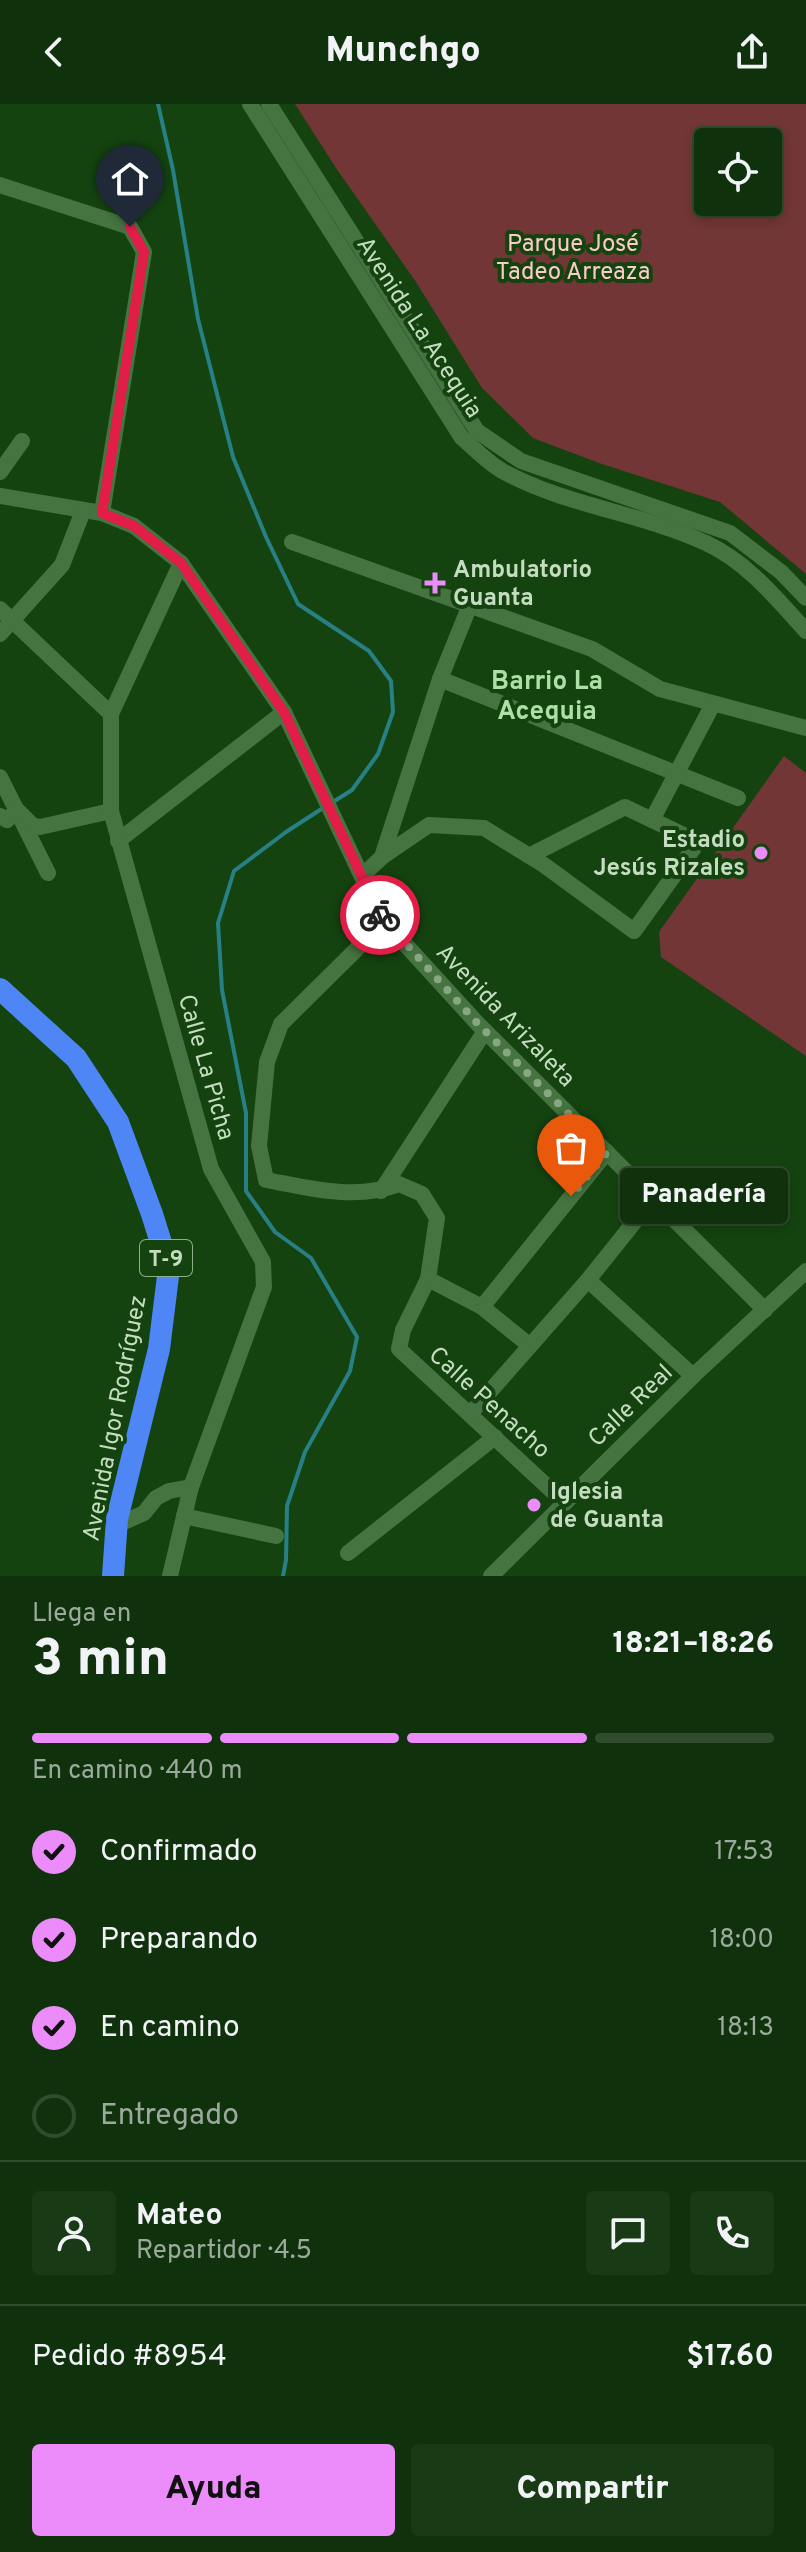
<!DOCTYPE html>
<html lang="es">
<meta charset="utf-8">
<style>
body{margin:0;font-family:Overpass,sans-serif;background:#183a15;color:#f1f3f6;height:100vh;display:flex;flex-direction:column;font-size:30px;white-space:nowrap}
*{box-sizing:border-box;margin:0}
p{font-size:26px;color:#9baa9d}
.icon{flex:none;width:44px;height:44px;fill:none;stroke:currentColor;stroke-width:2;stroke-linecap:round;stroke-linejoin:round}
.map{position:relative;height:1472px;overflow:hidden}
.panel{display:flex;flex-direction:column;background:#0f320c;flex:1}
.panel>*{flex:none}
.tools{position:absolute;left:694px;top:24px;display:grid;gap:16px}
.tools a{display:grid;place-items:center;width:88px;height:88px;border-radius:8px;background:#0f320c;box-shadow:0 4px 12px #0003,0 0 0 2px #2f4d2d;font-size:40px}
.pin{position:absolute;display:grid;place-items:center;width:68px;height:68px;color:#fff;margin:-82px -34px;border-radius:50% 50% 50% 0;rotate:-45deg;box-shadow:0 0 8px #0007}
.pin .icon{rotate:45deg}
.courier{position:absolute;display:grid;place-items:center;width:80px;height:80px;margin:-40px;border:6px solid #e11d48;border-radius:50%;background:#fff;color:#222;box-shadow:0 2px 10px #0007}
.bubble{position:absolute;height:56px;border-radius:8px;background:#0f320c;box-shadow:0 4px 12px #0003,0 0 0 2px #2f4d2d;font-size:26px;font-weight:800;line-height:56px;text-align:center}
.summary em{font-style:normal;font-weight:800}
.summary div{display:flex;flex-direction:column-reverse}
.summary{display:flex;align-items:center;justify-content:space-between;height:136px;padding:0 32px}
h1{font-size:52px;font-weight:800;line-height:60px}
.bar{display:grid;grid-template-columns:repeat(4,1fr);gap:12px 8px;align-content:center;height:96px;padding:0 32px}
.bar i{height:10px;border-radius:6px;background:#2f4d2d}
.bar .on{background:#ec8cfb}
.bar p{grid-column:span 4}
.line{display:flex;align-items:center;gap:20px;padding:0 32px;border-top:2px solid #2f4d2d}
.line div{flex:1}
.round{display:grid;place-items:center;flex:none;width:84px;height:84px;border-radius:8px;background:#183a15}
ol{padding:0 32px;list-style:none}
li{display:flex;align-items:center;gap:24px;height:88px}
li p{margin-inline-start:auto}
li .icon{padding:8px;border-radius:50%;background:#ec8cfb;color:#111;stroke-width:4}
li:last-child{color:#9baa9d}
li i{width:44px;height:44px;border:4px solid #2f4d2d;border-radius:50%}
.primary-button{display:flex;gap:16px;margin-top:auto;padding:16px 32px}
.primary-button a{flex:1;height:92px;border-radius:8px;background:#ec8cfb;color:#111;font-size:32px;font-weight:800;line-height:92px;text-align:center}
.primary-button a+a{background:#183a15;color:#f1f3f6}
header{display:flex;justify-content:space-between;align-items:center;height:104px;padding:0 32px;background:#0f320c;font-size:36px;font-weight:800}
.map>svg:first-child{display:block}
</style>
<header><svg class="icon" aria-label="back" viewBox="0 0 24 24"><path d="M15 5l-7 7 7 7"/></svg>Munchgo<svg class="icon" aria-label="share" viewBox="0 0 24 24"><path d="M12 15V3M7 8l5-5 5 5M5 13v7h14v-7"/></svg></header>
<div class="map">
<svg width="806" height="1472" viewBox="0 0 806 1472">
<rect width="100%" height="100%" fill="#144310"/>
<g fill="#713635" fill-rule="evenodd">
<path d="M295,0H806V470L720,398L599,359L533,334L482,284L416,178L336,64ZM768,38V98H708V38Z"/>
<path d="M784,652L806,669V952L661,853L659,828Z"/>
</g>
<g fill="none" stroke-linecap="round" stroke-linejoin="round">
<g stroke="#288086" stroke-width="4">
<path d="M158,0L173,66L198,215L233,353L266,433L298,500L369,547L391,577L393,608L378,650L352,686L333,698"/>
<path d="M283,1472L286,1456L287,1402L305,1348L350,1267L357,1233L311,1154L275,1128L246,1087V1009L222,886L218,819L234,767L286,728L326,702"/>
</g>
<g stroke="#457440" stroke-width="16">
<path d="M250,0L462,334C475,345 489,360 504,368C567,402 641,409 706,439C747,458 776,494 806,527"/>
<path d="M269,0L477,327L521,357L730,429L781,468L806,494"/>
<path d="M0,81L130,123L144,148L102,409"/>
<path d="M0,368L22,337"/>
<path d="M0,392L102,409L134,422L181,459L284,608L382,815L478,920L765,1206"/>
<path d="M292,438L592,545L660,585L806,624"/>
<path d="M0,505L111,610"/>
<path d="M0,530L62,461L83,407"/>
<path d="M440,575L738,694"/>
<path d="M0,673L48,769"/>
<path d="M0,712L7,716L17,706L33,722L40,723L111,707"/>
<path d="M652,716L713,600"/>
<path d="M118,737L284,608"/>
<path d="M382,753L429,721L484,724L544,761L634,827L698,738L625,703L529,752"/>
<path d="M362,772L382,753L440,575L470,501"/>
<path d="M385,817L281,920L267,958L259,1042L266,1076C309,1084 356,1097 399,1080L422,1090L437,1114L428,1175L403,1226L399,1245L564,1398"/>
<path d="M381,1087L485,927"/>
<path d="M428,1175L482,1203L529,1241"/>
<path d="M588,1176L693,1272"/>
<path d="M482,1203L607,1048"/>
<path d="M470,1310L588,1176L652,1096"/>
<path d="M184,1412L276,1432"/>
<path d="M117,1415L124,1418L144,1409L156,1394L169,1387L191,1383"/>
<path d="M348,1449L495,1333"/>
<path d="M170,1472L191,1383L264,1183L263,1158L211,1065L111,707V610L181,459"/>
<path d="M491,1472L693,1272L806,1167"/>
</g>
<path stroke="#4e87f5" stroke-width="22" d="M0,885L76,954L118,1018L152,1110L169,1164L159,1245L117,1415L113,1472"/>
</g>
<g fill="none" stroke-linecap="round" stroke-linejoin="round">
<path stroke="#86a782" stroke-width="8" stroke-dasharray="0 14.4" d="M380,811L478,920L607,1048L571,1092"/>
<path stroke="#e11d48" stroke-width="10" d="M130,123L144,148L102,409L134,422L181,459L284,608L380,811"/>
</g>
<g fill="#ec8cfb" stroke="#144310" stroke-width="3">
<path d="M431 467h8v8h8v8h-8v8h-8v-8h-8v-8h8z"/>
<circle cx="761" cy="749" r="8"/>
<circle cx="534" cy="1401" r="8"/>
</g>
<g text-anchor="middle" stroke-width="8" stroke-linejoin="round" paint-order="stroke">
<rect fill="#144310" stroke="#8faf8b" stroke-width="2" x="140" y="1136" width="52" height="36" rx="6"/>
<g font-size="22" font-weight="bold" fill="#c4ddc0">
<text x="166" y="1162">T-9</text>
</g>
<g font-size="24" fill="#facbc9" stroke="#144310">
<text x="573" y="147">Parque José<tspan x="573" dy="28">Tadeo Arreaza</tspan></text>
</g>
<g font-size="24" fill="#c4ddc0" stroke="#144310">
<text transform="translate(420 223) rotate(57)" y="8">Avenida La Acequia</text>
<text transform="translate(506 911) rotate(46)" y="8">Avenida Arizaleta</text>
<text transform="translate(207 963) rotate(74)" y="8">Calle La Picha</text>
<text transform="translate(490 1298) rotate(42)" y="8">Calle Penacho</text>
<text transform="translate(630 1301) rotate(-44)" y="8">Calle Real</text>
<text transform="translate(114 1314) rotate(-79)" y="8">Avenida Igor Rodríguez</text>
</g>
<g font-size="24" font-weight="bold" fill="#c4ddc0" stroke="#144310" text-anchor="start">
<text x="453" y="473">Ambulatorio<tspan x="453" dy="28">Guanta</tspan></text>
<text x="745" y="743" text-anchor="end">Estadio<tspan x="745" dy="28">Jesús Rizales</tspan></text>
<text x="550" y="1395">Iglesia<tspan x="550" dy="28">de Guanta</tspan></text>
</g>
<g font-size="26" font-weight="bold" fill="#ace0a6" stroke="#144310">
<text x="547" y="585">Barrio La<tspan x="547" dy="30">Acequia</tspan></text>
</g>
</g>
</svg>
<div class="tools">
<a><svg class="icon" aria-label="locate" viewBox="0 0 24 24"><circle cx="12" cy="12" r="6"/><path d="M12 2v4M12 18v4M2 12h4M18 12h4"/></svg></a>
</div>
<div class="pin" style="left:571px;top:1092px;background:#ea580c"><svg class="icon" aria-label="bag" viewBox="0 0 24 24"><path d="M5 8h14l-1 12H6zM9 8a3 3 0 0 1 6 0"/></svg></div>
<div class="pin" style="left:130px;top:123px;background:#1f2937"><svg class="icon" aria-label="home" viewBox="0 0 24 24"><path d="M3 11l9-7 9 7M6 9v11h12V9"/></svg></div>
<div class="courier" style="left:380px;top:811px"><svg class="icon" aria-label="bike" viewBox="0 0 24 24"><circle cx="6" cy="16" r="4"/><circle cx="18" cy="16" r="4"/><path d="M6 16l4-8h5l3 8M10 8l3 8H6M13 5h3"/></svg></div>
<div class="bubble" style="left:620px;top:1064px;width:168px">Panadería</div>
</div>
<section class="panel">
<div class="summary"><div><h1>3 min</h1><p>Llega en</p></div><em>18:21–18:26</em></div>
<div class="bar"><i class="on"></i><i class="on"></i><i class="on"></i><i></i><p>En camino · 440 m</p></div>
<ol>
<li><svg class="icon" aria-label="check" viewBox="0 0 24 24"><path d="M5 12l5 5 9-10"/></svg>Confirmado<p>17:53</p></li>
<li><svg class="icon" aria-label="check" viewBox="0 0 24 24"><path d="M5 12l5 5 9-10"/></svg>Preparando<p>18:00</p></li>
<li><svg class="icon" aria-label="check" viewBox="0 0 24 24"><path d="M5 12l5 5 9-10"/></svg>En camino<p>18:13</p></li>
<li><i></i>Entregado</li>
</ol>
<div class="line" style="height:144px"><a class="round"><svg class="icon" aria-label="person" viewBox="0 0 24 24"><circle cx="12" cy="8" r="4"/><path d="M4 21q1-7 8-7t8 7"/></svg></a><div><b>Mateo</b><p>Repartidor · 4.5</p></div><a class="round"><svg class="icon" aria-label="chat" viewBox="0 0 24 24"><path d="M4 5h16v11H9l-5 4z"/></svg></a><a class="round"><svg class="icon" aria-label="phone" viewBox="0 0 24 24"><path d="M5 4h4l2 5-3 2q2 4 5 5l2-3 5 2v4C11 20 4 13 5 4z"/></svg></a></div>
<div class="line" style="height:104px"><div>Pedido #8954</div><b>$17.60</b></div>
<div class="primary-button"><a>Ayuda</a><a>Compartir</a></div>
</section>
